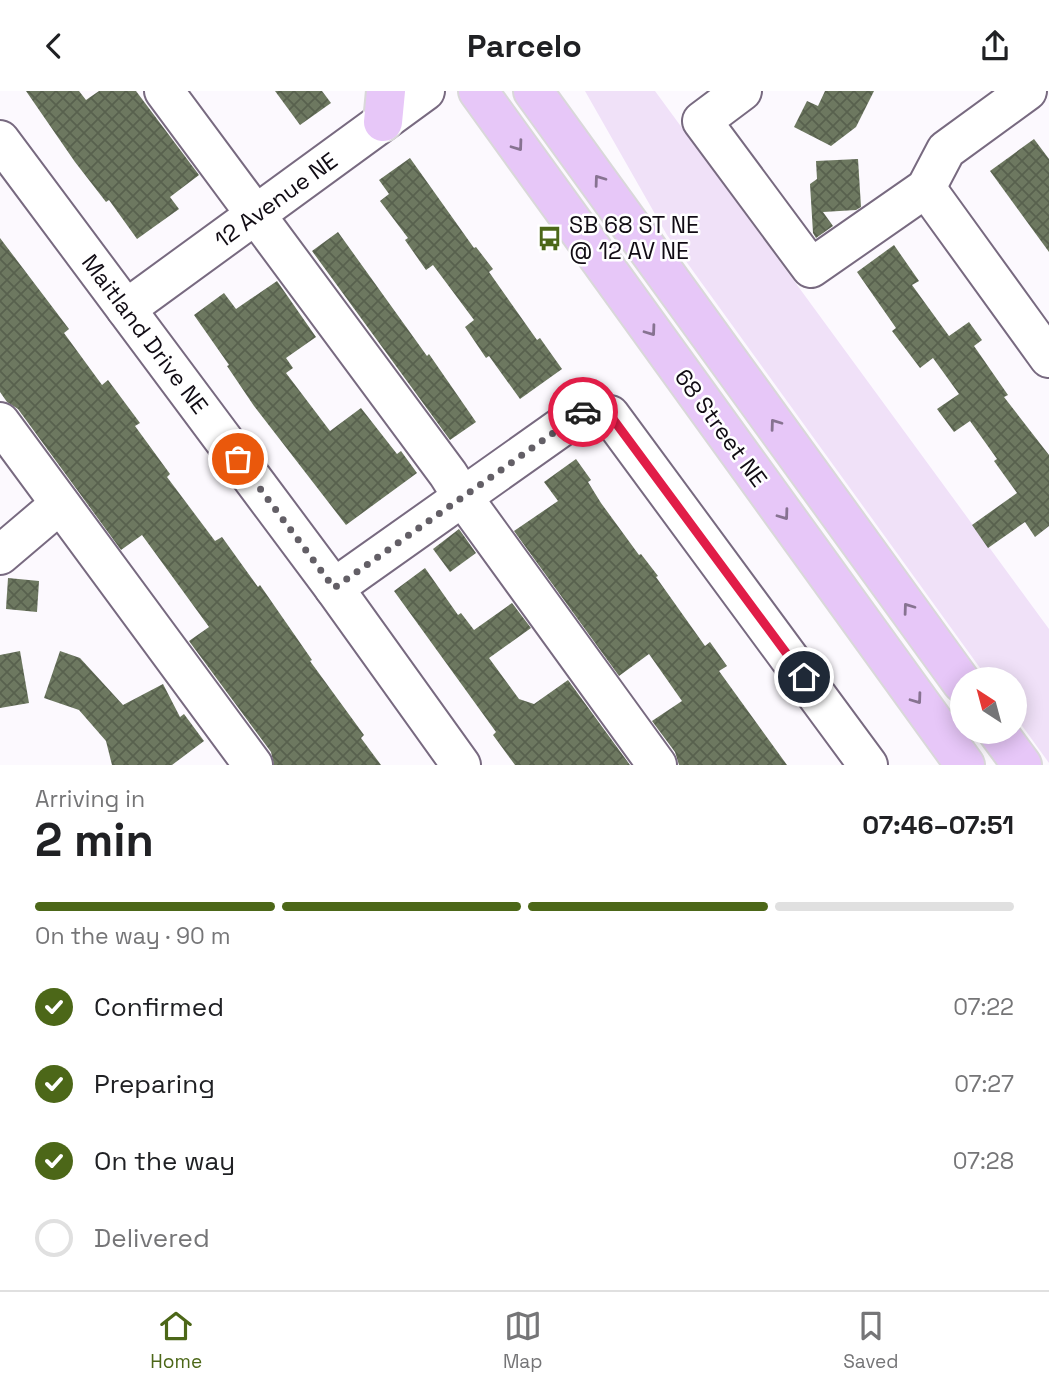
<!DOCTYPE html>
<meta charset="utf-8">
<style>
body{margin:0;font-family:"Space Grotesk",sans-serif;background:#f6f6f6;color:#202124;height:100vh;display:flex;flex-direction:column;font-size:26px;white-space:nowrap}
*{box-sizing:border-box;margin:0}
p{font-size:23px;color:#757577}
.icon{flex:none;width:38px;height:38px;fill:none;stroke:currentColor;stroke-width:2;stroke-linecap:round;stroke-linejoin:round}
.map{position:relative;height:674px;overflow:hidden}
.details{display:flex;flex-direction:column;background:#fff;flex:1}
.details>*{flex:none}
.needle{width:46px;rotate:324deg}
.tools{position:absolute;left:950px;top:576px;display:grid;gap:14px}
.tools a{display:grid;place-items:center;width:77px;height:77px;border-radius:50%;background:#fff;box-shadow:0 4px 18px #0003;font-size:35px}
.pin{position:absolute;display:grid;place-items:center;width:60px;height:60px;color:#fff;margin:-30px;border:4px solid #fff;border-radius:50%;box-shadow:0 2px 7px #0007}
.courier{position:absolute;display:grid;place-items:center;width:70px;height:70px;margin:-35px;border:5px solid #e11d48;border-radius:50%;background:#fff;color:#222;box-shadow:0 2px 9px #0007}
.overview em{font-style:normal;font-weight:700}
.overview div{display:flex;flex-direction:column-reverse}
.overview{display:flex;align-items:center;justify-content:space-between;height:119px;padding:0 35px}
h1{font-size:46px;font-weight:700;line-height:52px}
.bar{display:grid;grid-template-columns:repeat(4,1fr);gap:10px 7px;align-content:center;height:84px;padding:0 35px}
.bar i{height:9px;border-radius:5px;background:#e0e0e0}
.bar .selected{background:#4c6718}
.bar p{grid-column:span 4}
ol{padding:0 35px;list-style:none}
li{display:flex;align-items:center;gap:21px;height:77px}
li p{margin-inline-start:auto}
li .icon{padding:7px;border-radius:50%;background:#4c6718;color:#fff;stroke-width:4}
li:last-child{color:#757577}
li i{width:38px;height:38px;border:4px solid #e0e0e0;border-radius:50%}
header{display:flex;justify-content:space-between;align-items:center;height:91px;padding:0 35px;background:#fff;font-size:32px;font-weight:700}
.tabs{display:flex;justify-content:space-around;align-items:center;height:98px;border-top:2px solid #e0e0e0;background:#fff;font-size:19px;color:#757577}
.tabs a{display:grid;justify-items:center;gap:4px}
.tabs .selected{color:#4c6718}
.map>svg:first-child{display:block}
</style>
<header><svg class="icon" aria-label="back" viewBox="0 0 24 24"><path d="M15 5l-7 7 7 7"/></svg>Parcelo<svg class="icon" aria-label="share" viewBox="0 0 24 24"><path d="M12 15V3M7 8l5-5 5 5M5 13v7h14v-7"/></svg></header>
<div class="map">
<svg width="1049" height="674" viewBox="0 0 1049 674">
<defs>
<pattern id="building-cross-hatch" width="8" height="8" patternUnits="userSpaceOnUse" patternTransform="scale(1.75)"><rect width="8" height="8" fill="#6d7860"/><path d="M0 0l8 8M0 8l8-8" fill="none" stroke="#58614e"/></pattern>
</defs>
<rect width="100%" height="100%" fill="#fcf9fe"/>
<path fill="#f0e1f8" d="M585,0H655L1049,538V672L1015,625V588H988L667,144Z"/>
<g fill="url(#building-cross-hatch)">
<path d="M26,0H79L86,9L99,0H136L199,84L170,106L179,118L137,148L109,109L106,111L75,71Z"/>
<path d="M275,0H322L331,12L300,34Z"/>
<path d="M825,0H874L856,36L831,55L794,36L807,10L818,15Z"/>
<path d="M1034,48L1049,68V161L990,80Z"/>
<path d="M410,67L474,157L476,156L493,178L489,181L537,249L540,247L562,278L520,308L489,265L486,267L465,236L474,229L433,174L426,179L405,149L408,147L380,110L389,103L379,89Z"/>
<path d="M858,68L861,116L856,119L823,121L833,135L816,147L813,142L810,93L817,88L816,70Z"/>
<path d="M338,141L427,265L429,263L476,331L450,349L312,160Z"/>
<path d="M0,147L69,238L64,242L102,294L108,289L140,332L135,335L170,383L167,386L215,450L222,446L258,496L260,494L312,569L310,570L364,644L361,647L381,674H274L271,661L189,550L209,536L142,444L121,459L18,318L7,311L0,301Z"/>
<path d="M894,154L919,190L912,194L949,245L969,231L982,249L974,255L1008,304L1004,306L1049,364V435L1035,446L1025,431L988,457L972,434L1017,402L994,370L997,368L970,330L954,341L937,318L959,303L933,267L920,277L892,240L896,237L857,181Z"/>
<path d="M277,190L316,246L286,267L293,277L286,282L330,340L361,317L397,363L401,360L417,382L346,434L254,315L227,275L229,274L194,224L224,202L236,218Z"/>
<path d="M576,368L591,389L588,391L601,412L639,464L641,463L658,485L656,486L705,555L710,551L727,575L719,580L787,674H679L675,661L652,630L682,610L649,563L619,585L514,440L558,410L544,391Z"/>
<path d="M459,438L476,462L450,481L433,458Z"/>
<path d="M425,477L458,524L461,522L474,539L512,512L531,537L489,567L519,608L534,613L568,589L630,674H515L493,644L496,641L394,500Z"/>
<path d="M8,487L39,490L37,521L6,518Z"/>
<path d="M20,560L29,612L0,617V564Z"/>
<path d="M60,560L80,567L123,614L163,593L180,626L184,623L204,650L172,674H112L106,650L79,619L44,607Z"/>
</g>
<g fill="none" stroke-linecap="round" stroke-linejoin="round">
<defs>
<g id="minor">
<path d="M164,0L448,383L462,405L657,674"/>
<path d="M742,0L702,30L811,177L926,97L946,59L1027,0"/>
<path d="M0,49L334,497L461,674"/>
<path d="M926,97L1049,267"/>
<path d="M126,218L425,0"/>
<path d="M0,331L253,674"/>
<path d="M0,464L60,413"/>
<path d="M334,497L584,320L610,324L868,674"/>
</g>
<g id="major">
<path d="M478,0L965,674"/>
<path d="M533,0L962,592"/>
<path d="M383,31L386,0"/>
<path d="M997,640L1022,674"/>
</g>
</defs>
<use href="#minor" stroke="#786a80" stroke-width="42"/>
<use href="#major" stroke="#d9d8d9" stroke-width="42"/>
<use href="#minor" stroke="#fff" stroke-width="38"/>
<use href="#major" stroke="#e7c7f8" stroke-width="38"/>
</g>
<defs><path id="oneway-chevron" d="M-2-3.5L2.5 0L-2 3.5" fill="none" stroke-width="1.6" stroke-linecap="round" stroke-linejoin="round" transform="scale(1.75)"/></defs>
<g stroke="#877391">
<use href="#oneway-chevron" transform="translate(518 55) rotate(54)"/>
<use href="#oneway-chevron" transform="translate(599 89) rotate(-126)"/>
<use href="#oneway-chevron" transform="translate(651 240) rotate(54)"/>
<use href="#oneway-chevron" transform="translate(775 333) rotate(-126)"/>
<use href="#oneway-chevron" transform="translate(784 424) rotate(54)"/>
<use href="#oneway-chevron" transform="translate(908 517) rotate(-126)"/>
<use href="#oneway-chevron" transform="translate(917 608) rotate(54)"/>
</g>
<g fill="none" stroke-linecap="round" stroke-linejoin="round">
<path stroke="#635f66" stroke-width="7" stroke-dasharray="0 12.6" d="M238,368L334,497L583,321"/>
<path stroke="#e11d48" stroke-width="9" d="M583,321L610,324L804,586"/>
</g>
<defs>
<symbol id="bus-bare" viewBox="-9 -9 18 18"><path d="M-5-6H5V4H4V6H2V4H-2V6H-4V4H-5ZM-3.5-4V0h7V-4ZM-3.5 1.2v1.5H-2V1.2ZM2 1.2v1.5H3.5V1.2Z" fill="#4c6718" stroke="#fff" stroke-width="2.5" paint-order="stroke"/></symbol>
</defs>
<g fill-rule="evenodd">
<use href="#bus-bare" x="532" y="130" width="35" height="35"/>
</g>
<g text-anchor="middle" stroke-width="5" stroke-linejoin="round" paint-order="stroke">
<g font-size="23" fill="#110c14" stroke="#fff">
<text transform="translate(276 109) rotate(-36)" y="8">12 Avenue NE</text>
<text transform="translate(145 243) rotate(53)" y="8">Maitland Drive NE</text>
<text transform="translate(721 337) rotate(54)" y="8">68 Street NE</text>
</g>
<g font-size="23" fill="#110c14" stroke="#fff" text-anchor="start">
<text x="569" y="142">SB 68 ST NE<tspan x="569" dy="26">@ 12 AV NE</tspan></text>
</g>
</g>
</svg>
<div class="tools">
<a><svg class="needle" viewBox="-14 -14 28 28"><path d="M0-13l5 13h-10z" fill="#e53935"/><path d="M0 13l5-13h-10z" fill="#757577"/></svg></a>
</div>
<div class="pin" style="left:238px;top:368px;background:#ea580c"><svg class="icon" aria-label="bag" viewBox="0 0 24 24"><path d="M5 8h14l-1 12H6zM9 8a3 3 0 0 1 6 0"/></svg></div>
<div class="pin" style="left:804px;top:586px;background:#1f2937"><svg class="icon" aria-label="home" viewBox="0 0 24 24"><path d="M3 11l9-7 9 7M6 9v11h12V9"/></svg></div>
<div class="courier" style="left:583px;top:321px"><svg class="icon" aria-label="car" viewBox="0 0 24 24"><path d="M5 17H2v-5l4-1 3-4h7l3 4 3 1v5h-3M9 17h6M6 11h13"/><circle cx="7" cy="17" r="2"/><circle cx="17" cy="17" r="2"/></svg></div>
</div>
<section class="details">
<div class="overview"><div><h1>2 min</h1><p>Arriving in</p></div><em>07:46–07:51</em></div>
<div class="bar"><i class="selected"></i><i class="selected"></i><i class="selected"></i><i></i><p>On the way · 90 m</p></div>
<ol>
<li><svg class="icon" aria-label="check" viewBox="0 0 24 24"><path d="M5 12l5 5 9-10"/></svg>Confirmed<p>07:22</p></li>
<li><svg class="icon" aria-label="check" viewBox="0 0 24 24"><path d="M5 12l5 5 9-10"/></svg>Preparing<p>07:27</p></li>
<li><svg class="icon" aria-label="check" viewBox="0 0 24 24"><path d="M5 12l5 5 9-10"/></svg>On the way<p>07:28</p></li>
<li><i></i>Delivered</li>
</ol>
</section>
<nav class="tabs">
<a class="selected"><svg class="icon" aria-label="home" viewBox="0 0 24 24"><path d="M3 11l9-7 9 7M6 9v11h12V9"/></svg>Home</a>
<a><svg class="icon" aria-label="map" viewBox="0 0 24 24"><path d="M3 6l6-2 6 2 6-2v14l-6 2-6-2-6 2zM9 4v14M15 6v14"/></svg>Map</a>
<a><svg class="icon" aria-label="saved" viewBox="0 0 24 24"><path d="M7 4h10v16l-5-4-5 4z"/></svg>Saved</a>
</nav>
